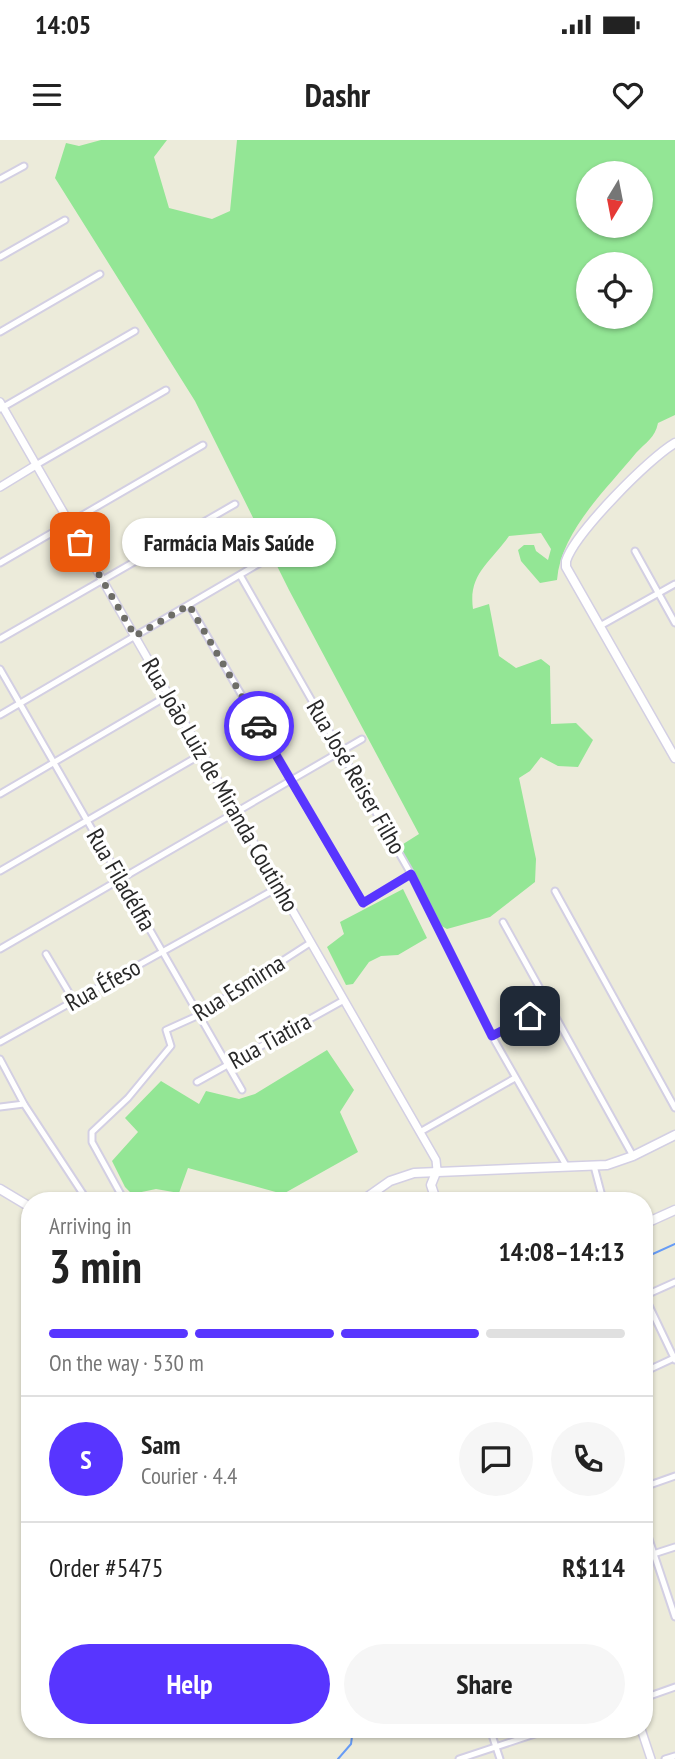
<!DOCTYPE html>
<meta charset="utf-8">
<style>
body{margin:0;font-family:"PT Sans Narrow",sans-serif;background:#f6f6f6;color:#222;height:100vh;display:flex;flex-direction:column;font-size:26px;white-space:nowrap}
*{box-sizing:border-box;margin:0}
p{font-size:23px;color:#767676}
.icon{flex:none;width:38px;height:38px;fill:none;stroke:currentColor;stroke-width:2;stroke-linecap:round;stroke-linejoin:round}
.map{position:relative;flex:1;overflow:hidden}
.sheet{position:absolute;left:21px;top:1052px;width:632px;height:546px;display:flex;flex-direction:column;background:#fff;border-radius:28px;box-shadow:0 2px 5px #0004}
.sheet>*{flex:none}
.needle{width:46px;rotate:190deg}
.controls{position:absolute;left:576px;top:21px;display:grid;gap:14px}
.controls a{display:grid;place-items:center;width:77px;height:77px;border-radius:50%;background:#fff;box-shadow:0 2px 5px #0004;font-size:35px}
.pin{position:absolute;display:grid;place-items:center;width:60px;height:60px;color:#fff;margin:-30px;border-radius:14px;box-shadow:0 4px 10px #0006}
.courier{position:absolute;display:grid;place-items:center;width:70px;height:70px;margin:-35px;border:5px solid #5835ff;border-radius:50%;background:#fff;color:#222;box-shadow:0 2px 9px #0007}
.bubble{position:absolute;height:49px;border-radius:24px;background:#fff;box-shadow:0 2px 5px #0004;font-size:23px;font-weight:700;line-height:49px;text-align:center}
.head em{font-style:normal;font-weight:700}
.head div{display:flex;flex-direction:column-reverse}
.head{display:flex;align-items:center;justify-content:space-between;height:119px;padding:0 28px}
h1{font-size:46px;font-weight:700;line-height:52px}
.bar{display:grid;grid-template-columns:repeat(4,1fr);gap:10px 7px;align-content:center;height:84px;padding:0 28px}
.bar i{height:9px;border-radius:5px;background:#e0e0e0}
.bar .on{background:#5835ff}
.bar p{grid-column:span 4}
.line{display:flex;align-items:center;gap:18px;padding:0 28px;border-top:2px solid #e0e0e0}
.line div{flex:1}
.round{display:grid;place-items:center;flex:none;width:74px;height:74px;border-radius:37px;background:#f6f6f6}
.primary-button{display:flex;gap:14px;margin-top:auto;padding:14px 28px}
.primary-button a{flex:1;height:80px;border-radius:42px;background:#5835ff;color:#fff;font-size:28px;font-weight:700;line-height:80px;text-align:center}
.primary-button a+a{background:#f6f6f6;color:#222}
.status{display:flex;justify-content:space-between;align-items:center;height:49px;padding:0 35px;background:#fff;direction:ltr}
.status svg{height:19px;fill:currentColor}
header{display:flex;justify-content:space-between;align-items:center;height:91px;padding:0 28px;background:#fff;font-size:32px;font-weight:700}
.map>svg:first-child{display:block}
</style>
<div class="status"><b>14:05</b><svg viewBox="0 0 49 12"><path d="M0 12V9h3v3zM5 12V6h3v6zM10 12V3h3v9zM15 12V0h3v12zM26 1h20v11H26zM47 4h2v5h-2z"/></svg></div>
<header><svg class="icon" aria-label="menu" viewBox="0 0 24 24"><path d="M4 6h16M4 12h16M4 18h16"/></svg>Dashr<svg class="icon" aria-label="heart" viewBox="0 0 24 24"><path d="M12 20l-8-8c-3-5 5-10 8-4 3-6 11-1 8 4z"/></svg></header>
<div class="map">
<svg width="675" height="1619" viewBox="0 0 675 1619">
<rect width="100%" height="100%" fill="#ecebda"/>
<g fill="#93e695" fill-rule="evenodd">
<path d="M101,0H167L154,17L169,68L212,79L230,71L237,0H675V275L658,283C655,298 646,302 636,313C606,350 561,391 557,440L540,443L521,421L518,410L524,405H534L536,411L548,420L551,409L541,393L509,396C490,423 468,434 473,469L489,464L499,516L516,528L541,519L550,526L551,584L576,583L593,600L578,627L558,626L541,617L530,631L519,638L536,719L535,742L490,777L447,789L438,784L400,706L419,694L289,450L195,261L55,38L66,3L79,6ZM588,33H640V86H588ZM588,124H640V177H588Z"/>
<path d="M403,749L427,798L398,815L381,816L369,822L353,844L346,845L327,807L344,794L340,782Z"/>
<path d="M327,910L354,950L340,972L358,1012L283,1054L188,1028L179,1053L156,1049L132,1054L125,1047L112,1021L138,992L125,978L161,941L199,964L206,951L239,959L255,954Z"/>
</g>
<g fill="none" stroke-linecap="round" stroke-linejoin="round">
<g stroke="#679cf5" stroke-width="2">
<path d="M644,1118L675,1104"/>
<path d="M338,1619L351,1604L353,1589"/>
</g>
<defs>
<g id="minor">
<path d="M0,39L24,26"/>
<path d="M0,117L65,80"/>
<path d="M0,192L100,134"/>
<path d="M0,269L135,191"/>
<path d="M36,325L166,250"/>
<path d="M635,411L675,483"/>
<path d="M0,423L203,305"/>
<path d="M240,435L411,734L492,896L567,1027"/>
<path d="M189,465L363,763L411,734"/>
<path d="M600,486L675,444"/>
<path d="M0,499L235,364"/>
<path d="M0,529L242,950"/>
<path d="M0,575L265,420"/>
<path d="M0,654L169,555"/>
<path d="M0,731L202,614"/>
<path d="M555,751L675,968"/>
<path d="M503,782L633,1016"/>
<path d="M0,809L362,599"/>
<path d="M46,814L74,861"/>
<path d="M492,896L549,865"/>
<path d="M0,902L279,747"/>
<path d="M0,919L24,964L87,1060"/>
<path d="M197,942L344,860"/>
<path d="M0,967L24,964"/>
<path d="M420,992L515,938"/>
<path d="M594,1026L603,1060"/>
<path d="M124,1060L92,1002V992L128,958L171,906L166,890L197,876L310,803"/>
<path d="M644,1155L675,1220"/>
<path d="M644,1156L675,1142"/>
<path d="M644,1232L674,1218"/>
<path d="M644,1347L675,1336"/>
<path d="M644,1384L675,1477"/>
<path d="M644,1417L675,1407"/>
<path d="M644,1558L675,1547"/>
<path d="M490,1589L500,1619"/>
<path d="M459,1619L550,1589"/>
<path d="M665,1619L675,1616"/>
</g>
<g id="tertiary">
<path d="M0,262L436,1020L437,1030"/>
<path d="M0,347L36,325"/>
<path d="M641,1589L651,1619"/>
</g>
<g id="secondary">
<path d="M675,303C649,318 575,393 566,421V427L675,618"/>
<path d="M0,1049L30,1067"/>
<path d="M149,1060H161"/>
<path d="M363,1060L390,1041L414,1033L607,1025L633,1016L675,995"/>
<path d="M436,1060L431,1045L437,1030"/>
<path d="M644,1084L675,1070"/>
</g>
</defs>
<use href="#minor" stroke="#d3cfe3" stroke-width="9"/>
<use href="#tertiary" stroke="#d3cfe3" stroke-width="10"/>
<use href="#secondary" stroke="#d3cfe3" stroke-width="11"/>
<use href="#minor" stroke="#fff" stroke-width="5"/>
<use href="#tertiary" stroke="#fff" stroke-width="7"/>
<use href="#secondary" stroke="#fff" stroke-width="8"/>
</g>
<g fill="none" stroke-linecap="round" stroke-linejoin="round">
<path stroke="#6d6d67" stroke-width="7" stroke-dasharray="0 12.6" d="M80,402L135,496L189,465L259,586"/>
<path stroke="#5835ff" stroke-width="9" d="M259,586L363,763L411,734L492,896L530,876"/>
</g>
<g text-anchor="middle" stroke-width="7" stroke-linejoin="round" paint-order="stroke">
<g font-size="24" fill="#292929" stroke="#fff">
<text transform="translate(356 637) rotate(60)" y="8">Rua José Reiser Filho</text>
<text transform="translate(220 645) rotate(60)" y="8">Rua João Luiz de Miranda Coutinho</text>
<text transform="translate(121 740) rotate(60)" y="8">Rua Filadélfia</text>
<text transform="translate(103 845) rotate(-29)" y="8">Rua Éfeso</text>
<text transform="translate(239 848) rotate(-32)" y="8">Rua Esmirna</text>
<text transform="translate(270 901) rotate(-29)" y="8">Rua Tiatira</text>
</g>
</g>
</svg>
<div class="controls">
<a><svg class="needle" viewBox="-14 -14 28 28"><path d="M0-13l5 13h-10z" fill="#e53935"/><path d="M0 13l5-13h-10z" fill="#767676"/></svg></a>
<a><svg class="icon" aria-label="locate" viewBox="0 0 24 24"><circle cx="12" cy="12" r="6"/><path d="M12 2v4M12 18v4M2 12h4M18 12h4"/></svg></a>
</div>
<div class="pin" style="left:80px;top:402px;background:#ea580c"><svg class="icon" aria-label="bag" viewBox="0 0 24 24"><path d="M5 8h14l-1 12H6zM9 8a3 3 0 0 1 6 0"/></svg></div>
<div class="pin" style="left:530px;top:876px;background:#1f2937"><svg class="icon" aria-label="home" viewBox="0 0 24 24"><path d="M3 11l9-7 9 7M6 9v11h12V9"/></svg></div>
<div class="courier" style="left:259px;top:586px"><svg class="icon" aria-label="car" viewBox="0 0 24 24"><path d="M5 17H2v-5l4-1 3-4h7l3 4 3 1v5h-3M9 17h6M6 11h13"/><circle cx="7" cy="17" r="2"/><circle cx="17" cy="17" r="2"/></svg></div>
<div class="bubble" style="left:122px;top:378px;width:214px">Farmácia Mais Saúde</div>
<section class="sheet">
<div class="head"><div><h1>3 min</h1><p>Arriving in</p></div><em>14:08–14:13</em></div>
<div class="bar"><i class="on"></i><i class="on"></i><i class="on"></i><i></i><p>On the way · 530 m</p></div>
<div class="line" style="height:126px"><b class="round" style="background:#5835ff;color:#fff">S</b><div><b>Sam</b><p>Courier · 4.4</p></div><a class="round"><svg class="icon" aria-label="chat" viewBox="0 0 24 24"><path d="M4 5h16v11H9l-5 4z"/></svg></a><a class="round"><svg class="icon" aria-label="phone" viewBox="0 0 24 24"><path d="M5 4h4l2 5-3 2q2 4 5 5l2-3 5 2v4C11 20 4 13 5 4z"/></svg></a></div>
<div class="line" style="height:91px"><div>Order #5475</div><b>R$114</b></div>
<div class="primary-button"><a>Help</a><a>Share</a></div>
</section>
</div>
